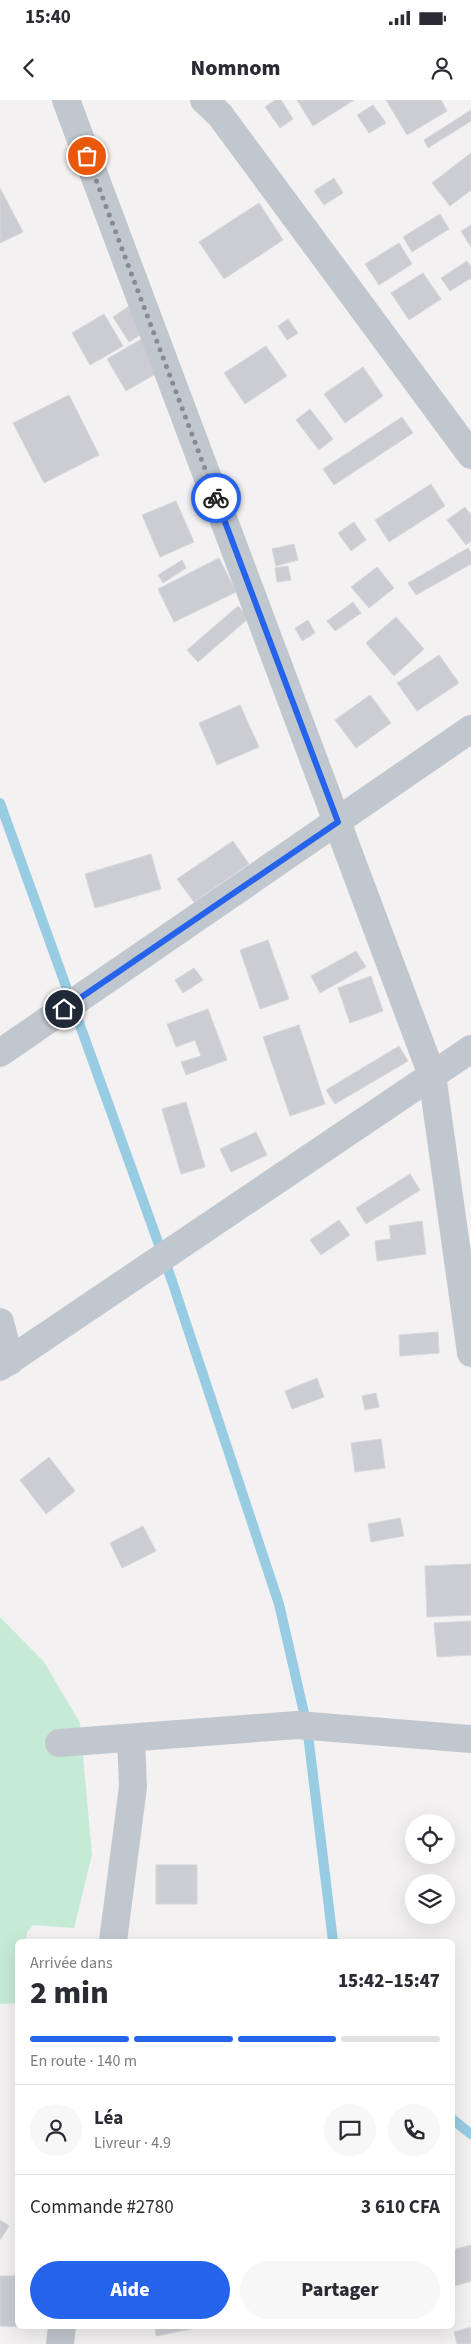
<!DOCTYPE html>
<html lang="fr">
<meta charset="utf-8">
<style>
body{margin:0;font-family:"Source Sans 3",sans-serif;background:#f7f7f7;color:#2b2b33;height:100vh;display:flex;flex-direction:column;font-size:19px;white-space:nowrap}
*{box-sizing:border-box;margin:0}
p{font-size:16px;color:#7c7c81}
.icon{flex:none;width:28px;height:28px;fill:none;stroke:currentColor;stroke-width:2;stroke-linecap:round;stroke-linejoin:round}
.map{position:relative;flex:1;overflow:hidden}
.panel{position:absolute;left:15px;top:1839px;width:440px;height:390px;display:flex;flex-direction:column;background:#fff;border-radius:8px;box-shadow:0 5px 20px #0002}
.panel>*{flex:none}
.tools{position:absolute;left:405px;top:1714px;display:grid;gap:10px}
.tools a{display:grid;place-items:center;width:50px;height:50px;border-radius:50%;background:#fff;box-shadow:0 5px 20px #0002;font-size:25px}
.pin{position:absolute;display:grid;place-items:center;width:42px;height:42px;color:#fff;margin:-21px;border:2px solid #fff;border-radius:50%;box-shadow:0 1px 5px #0007}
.courier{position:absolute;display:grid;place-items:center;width:50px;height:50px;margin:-25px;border:4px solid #2563eb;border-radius:50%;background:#fff;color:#222;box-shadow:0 1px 6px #0007}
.headline em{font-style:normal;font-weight:800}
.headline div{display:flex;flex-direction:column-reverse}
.headline{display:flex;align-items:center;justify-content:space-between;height:85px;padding:0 15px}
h1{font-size:32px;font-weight:800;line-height:38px}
.bar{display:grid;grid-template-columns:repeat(4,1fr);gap:8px 5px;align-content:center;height:60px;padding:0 15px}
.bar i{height:6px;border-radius:4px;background:#e1e1e2}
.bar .on{background:#2563eb}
.bar p{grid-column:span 4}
.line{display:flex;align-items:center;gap:12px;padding:0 15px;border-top:1px solid #e1e1e2}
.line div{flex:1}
.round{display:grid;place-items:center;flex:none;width:52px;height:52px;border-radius:26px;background:#f7f7f7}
.action{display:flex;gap:10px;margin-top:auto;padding:10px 15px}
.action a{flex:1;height:58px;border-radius:30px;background:#2563eb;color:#fff;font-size:20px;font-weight:800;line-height:58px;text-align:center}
.action a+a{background:#f7f7f7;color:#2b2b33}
.status{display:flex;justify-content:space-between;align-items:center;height:35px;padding:0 25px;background:#fff;direction:ltr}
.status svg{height:14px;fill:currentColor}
header{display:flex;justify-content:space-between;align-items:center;height:65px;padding:0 15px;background:#fff;font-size:22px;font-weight:800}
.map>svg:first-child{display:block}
</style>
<div class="status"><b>15:40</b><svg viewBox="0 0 49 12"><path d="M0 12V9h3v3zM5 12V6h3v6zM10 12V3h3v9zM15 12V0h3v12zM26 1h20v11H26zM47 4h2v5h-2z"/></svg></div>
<header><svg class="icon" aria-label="back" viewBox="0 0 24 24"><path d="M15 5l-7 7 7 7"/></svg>Nomnom<svg class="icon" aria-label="person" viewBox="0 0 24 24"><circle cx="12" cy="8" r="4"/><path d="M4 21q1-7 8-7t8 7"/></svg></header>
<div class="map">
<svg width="471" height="2244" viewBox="0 0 471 2244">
<rect width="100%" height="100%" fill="#f3f1f1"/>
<path fill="#c5ebd7" d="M0,1517L44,1562L80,1623L92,1755L74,1828L33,1825L27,1832L26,1841H18L17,1903L0,1904Z"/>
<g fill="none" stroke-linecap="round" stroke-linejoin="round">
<g stroke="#97cce3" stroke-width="10">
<path d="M0,703L172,1181L279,1504L307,1626L333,1841"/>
<path d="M452,2019L471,2034"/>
</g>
</g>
<g fill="#cbcdd3" stroke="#d6d7dc">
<path d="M275,0H281L293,19L280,28L265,7Z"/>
<path d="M297,0H354L313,26Z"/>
<path d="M386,0H441L447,11L407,35Z"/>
<path d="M373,5L386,23L369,33L357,15Z"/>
<path d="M471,10V21L428,48L424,40Z"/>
<path d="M471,53V90L450,106L432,83Z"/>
<path d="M334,78L343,93L324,105L314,91Z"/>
<path d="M0,88L23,132L0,143Z"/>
<path d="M259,103L283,140L224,179L199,142Z"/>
<path d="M440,114L449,129L412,152L403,137Z"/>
<path d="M471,125V147L461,131Z"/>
<path d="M399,143L412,164L379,185L365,164Z"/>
<path d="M467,161L471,167V178L450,191L441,178Z"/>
<path d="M423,173L441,199L409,220L391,193Z"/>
<path d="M132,204L149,229L129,242L113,217Z"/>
<path d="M104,214L123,246L90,265L72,233Z"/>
<path d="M288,219L298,233L287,240L278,226Z"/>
<path d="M147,236L166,268L126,291L107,259Z"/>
<path d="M266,246L287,276L245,304L224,273Z"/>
<path d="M363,267L383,296L345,323L324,294Z"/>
<path d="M69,295L99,355L44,383L13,323Z"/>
<path d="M310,309L333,339L319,350L296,320Z"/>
<path d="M402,317L413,333L334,385L323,369Z"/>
<path d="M431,384L445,406L389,442L375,420Z"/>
<path d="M176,401L194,442L160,457L142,415Z"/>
<path d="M465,407L471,415V441L466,445L447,420Z"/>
<path d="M354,422L366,440L351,451L338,433Z"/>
<path d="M294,444L298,460L276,466L272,449Z"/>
<path d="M468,448L471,453V464L416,495L408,483Z"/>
<path d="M219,458L236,492L174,522L158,489Z"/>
<path d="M182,460L186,468L163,483L158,475Z"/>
<path d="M288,466L291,480L277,482L275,468Z"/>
<path d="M377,467L394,488L369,508L351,487Z"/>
<path d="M353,502L361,513L335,531L327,521Z"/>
<path d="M238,506L249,518L198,562L187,550Z"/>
<path d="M396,517L424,549L394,576L366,543Z"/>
<path d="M308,520L315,533L302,541L295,528Z"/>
<path d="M439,555L459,583L417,611L397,583Z"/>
<path d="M370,595L391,623L356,648L335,620Z"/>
<path d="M240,605L259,647L217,665L199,623Z"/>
<path d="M233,741L249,764L194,802L177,779Z"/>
<path d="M151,754L161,789L95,808L85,774Z"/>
<path d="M268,840L289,899L260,909L240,850Z"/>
<path d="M356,851L366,867L320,893L311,876Z"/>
<path d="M194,868L203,880L183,893L175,880Z"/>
<path d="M371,876L383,911L350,923L338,888Z"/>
<path d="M208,909L227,960L186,975L181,962L201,956L195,940L176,947L167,924Z"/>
<path d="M299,925L325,1004L290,1016L263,937Z"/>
<path d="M399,946L408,961L335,1004L326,990Z"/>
<path d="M186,1002L205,1067L181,1074L162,1009Z"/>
<path d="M256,1032L267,1055L231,1072L220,1049Z"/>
<path d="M410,1074L420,1090L366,1124L356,1108Z"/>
<path d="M339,1120L350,1135L321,1155L310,1140Z"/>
<path d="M422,1121L426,1154L377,1161L375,1141L391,1139L389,1126Z"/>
<path d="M438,1232L439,1253L400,1256L399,1235Z"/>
<path d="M317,1278L324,1297L292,1309L285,1291Z"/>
<path d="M376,1293L379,1307L365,1310L362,1296Z"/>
<path d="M381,1339L385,1368L355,1372L351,1343Z"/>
<path d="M49,1357L75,1391L46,1414L20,1380Z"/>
<path d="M400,1418L404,1436L371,1442L368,1424Z"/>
<path d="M143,1426L156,1451L122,1468L110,1443Z"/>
<path d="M471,1464V1515L427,1517L425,1466Z"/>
<path d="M471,1521V1555L437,1557L434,1523Z"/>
<rect x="156" y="1765" width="41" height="39"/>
<path d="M0,2120L9,2126L0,2140Z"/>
<path d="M471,2145V2181L452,2187V2150Z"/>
<path d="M0,2176H18V2226L27,2227L0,2226Z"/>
<path d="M155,2226H207L156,2236Z"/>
<path d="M471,2227V2244H457L454,2232Z"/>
</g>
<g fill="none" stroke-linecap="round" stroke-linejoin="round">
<g stroke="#c1c7ce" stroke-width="28">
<path d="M66,0L432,975L471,1253"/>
<path d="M204,0L220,15L471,355"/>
<path d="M0,953L471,629"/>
<path d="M0,1222L10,1261"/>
<path d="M59,1643L297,1625L471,1639"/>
<path d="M113,1841L133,1687L131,1638"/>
<path d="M60,2244L62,2226"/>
</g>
<path stroke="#c1c7ce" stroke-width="28" d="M0,1267L471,949"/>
</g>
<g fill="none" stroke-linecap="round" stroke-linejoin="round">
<path stroke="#868a91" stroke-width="5" stroke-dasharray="0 9" d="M87,56L216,398"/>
<path stroke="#2563eb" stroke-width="6" d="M64,909L338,722L216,398"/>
</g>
</svg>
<div class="tools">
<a><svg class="icon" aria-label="locate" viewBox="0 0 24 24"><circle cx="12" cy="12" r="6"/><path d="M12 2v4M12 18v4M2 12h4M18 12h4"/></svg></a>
<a><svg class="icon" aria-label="layers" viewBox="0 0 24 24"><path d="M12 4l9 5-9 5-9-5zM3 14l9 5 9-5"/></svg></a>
</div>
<div class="pin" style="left:87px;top:56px;background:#ea580c"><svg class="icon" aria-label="bag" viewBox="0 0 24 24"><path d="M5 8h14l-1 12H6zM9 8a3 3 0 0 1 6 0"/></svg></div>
<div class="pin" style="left:64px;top:909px;background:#1f2937"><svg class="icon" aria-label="home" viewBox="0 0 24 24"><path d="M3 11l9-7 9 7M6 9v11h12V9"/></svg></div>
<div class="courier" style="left:216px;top:398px"><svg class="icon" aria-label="bike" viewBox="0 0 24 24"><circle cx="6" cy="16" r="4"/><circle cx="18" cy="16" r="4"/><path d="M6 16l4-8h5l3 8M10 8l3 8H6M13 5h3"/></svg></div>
<section class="panel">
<div class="headline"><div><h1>2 min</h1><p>Arrivée dans</p></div><em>15:42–15:47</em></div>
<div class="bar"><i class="on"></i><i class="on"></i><i class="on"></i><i></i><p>En route · 140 m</p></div>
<div class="line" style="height:90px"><a class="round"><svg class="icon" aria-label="person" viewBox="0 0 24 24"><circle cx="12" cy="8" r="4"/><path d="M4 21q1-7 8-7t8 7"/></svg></a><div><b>Léa</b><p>Livreur · 4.9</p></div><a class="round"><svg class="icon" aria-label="chat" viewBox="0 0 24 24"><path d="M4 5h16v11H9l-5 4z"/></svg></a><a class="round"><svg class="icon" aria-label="phone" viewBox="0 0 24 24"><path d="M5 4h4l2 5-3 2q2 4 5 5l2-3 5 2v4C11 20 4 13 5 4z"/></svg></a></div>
<div class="line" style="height:65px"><div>Commande #2780</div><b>3 610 CFA</b></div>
<div class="action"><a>Aide</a><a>Partager</a></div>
</section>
</div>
